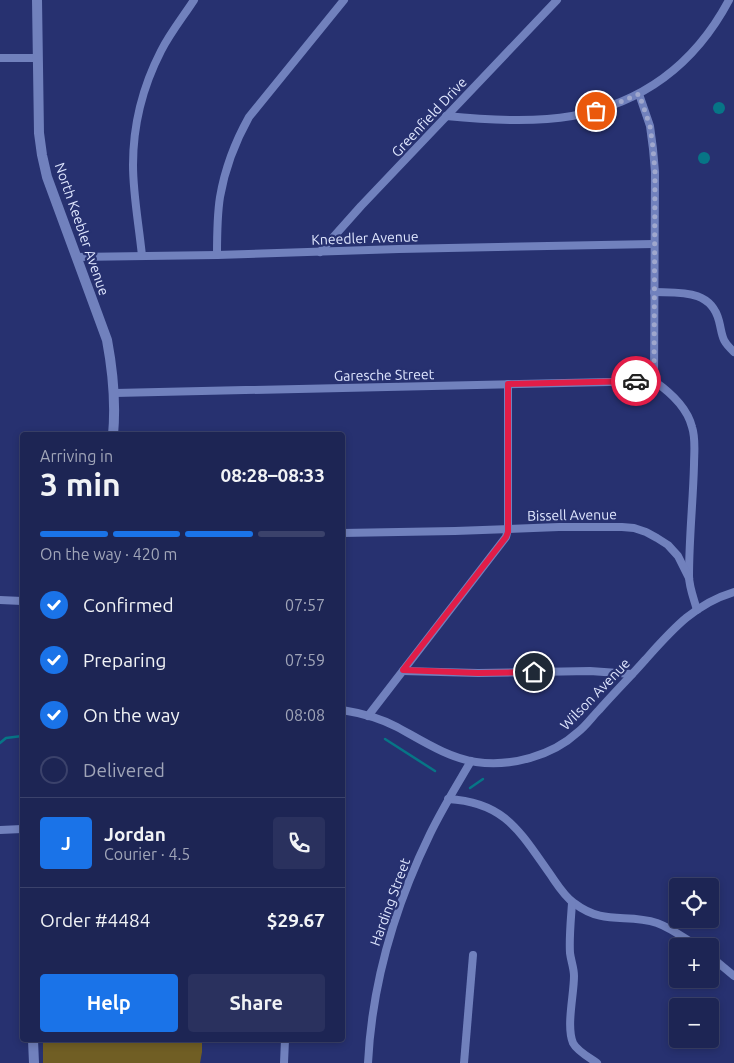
<!DOCTYPE html>
<meta charset="utf-8">
<style>
body{margin:0;font-family:Ubuntu,sans-serif;background:#2a315e;color:#f1f3f6;height:100vh;display:flex;flex-direction:column;font-size:19px;white-space:nowrap}
*{box-sizing:border-box;margin:0}
p{font-size:16px;color:#a0a5b8}
.icon{flex:none;width:28px;height:28px;fill:none;stroke:currentColor;stroke-width:2;stroke-linecap:round;stroke-linejoin:round}
.map{position:relative;flex:1;overflow:hidden}
.details{position:absolute;left:20px;top:432px;width:325px;height:610px;display:flex;flex-direction:column;background:#1d2554;border-radius:5px;box-shadow:0 2px 8px #0003,0 0 0 1px #3b426b}
.details>*{flex:none}
.controls{position:absolute;left:669px;top:878px;display:grid;gap:10px}
.controls a{display:grid;place-items:center;width:50px;height:50px;border-radius:5px;background:#1d2554;box-shadow:0 2px 8px #0003,0 0 0 1px #3b426b;font-size:25px}
.pin{position:absolute;display:grid;place-items:center;width:42px;height:42px;color:#fff;margin:-21px;border:2px solid #fff;border-radius:50%;box-shadow:0 1px 5px #0007}
.courier{position:absolute;display:grid;place-items:center;width:50px;height:50px;margin:-25px;border:4px solid #e11d48;border-radius:50%;background:#fff;color:#222;box-shadow:0 1px 6px #0007}
.headline em{font-style:normal;font-weight:700}
.headline div{display:flex;flex-direction:column-reverse}
.headline{display:flex;align-items:center;justify-content:space-between;height:85px;padding:0 20px}
h1{font-size:32px;font-weight:700;line-height:38px}
.bar{display:grid;grid-template-columns:repeat(4,1fr);gap:8px 5px;align-content:center;height:60px;padding:0 20px}
.bar i{height:6px;border-radius:4px;background:#3b426b}
.bar .selected{background:#1a73e8}
.bar p{grid-column:span 4}
.line{display:flex;align-items:center;gap:12px;padding:0 20px;border-top:1px solid #3b426b}
.line div{flex:1}
.round{display:grid;place-items:center;flex:none;width:52px;height:52px;border-radius:5px;background:#2a315e}
ol{padding:0 20px;list-style:none}
li{display:flex;align-items:center;gap:15px;height:55px}
li p{margin-inline-start:auto}
li .icon{padding:5px;border-radius:50%;background:#1a73e8;color:#fff;stroke-width:4}
li:last-child{color:#a0a5b8}
li i{width:28px;height:28px;border:2px solid #3b426b;border-radius:50%}
.cta{display:flex;gap:10px;margin-top:auto;padding:10px 20px}
.cta a{flex:1;height:58px;border-radius:5px;background:#1a73e8;color:#fff;font-size:20px;font-weight:700;line-height:58px;text-align:center}
.cta a+a{background:#2a315e;color:#f1f3f6}
.map>svg:first-child{display:block}
</style>
<div class="map">
<svg width="734" height="1063" viewBox="0 0 734 1063">
<rect width="100%" height="100%" fill="#273170"/>
<path fill="#705e24" d="M43,1040H202V1052L200,1063H43Z"/>
<g fill="#077586">
<circle cx="719" cy="108" r="6"/>
<circle cx="704" cy="158" r="6"/>
</g>
<g fill="none" stroke-linecap="round" stroke-linejoin="round">
<g stroke="#077586" stroke-width="2.5">
<path d="M385,739L435,771"/>
<path d="M0,743L6,738L22,736"/>
<path d="M470,788L483,779"/>
</g>
<g stroke="#7181bd" stroke-width="8">
<path d="M0,58H38"/>
<path d="M639,94L650,126L653,149L655,172L654,381"/>
<path d="M446,116C486,120 533,123 572,116C644,103 695,64 729,0"/>
<path d="M320,252L361,206L557,0"/>
<path d="M217,255C217,236 217,216 220,197C225,168 235,142 249,117L344,0"/>
<path d="M142,256C139,225 133,195 133,165C133,126 143,86 161,51C170,33 183,17 194,0"/>
<path d="M76,257L217,255L399,249L654,244"/>
<path d="M654,292C680,293 711,289 719,321C723,337 721,340 734,352"/>
<path d="M654,381C670,392 687,407 692,427C696,439 694,453 694,465C693,502 689,539 689,576C689,587 694,599 697,610"/>
<path d="M115,393L654,381"/>
<path d="M342,533L455,531L559,527H622L634,528L646,532L657,538L668,545L678,556L689,578"/>
<path d="M0,600L22,601"/>
<path d="M403,671L478,673L590,671L632,674"/>
<path d="M342,710C361,713 380,718 397,727C421,740 448,758 476,762C511,767 552,756 578,732C586,726 592,717 599,710C614,693 630,677 645,660C672,630 694,604 734,592"/>
<path d="M368,716L506,537L508,529V384"/>
<path d="M448,799C505,802 520,832 550,874C557,884 564,896 574,903C604,926 626,913 657,923C671,928 684,938 697,946"/>
<path d="M0,830L22,829"/>
<path d="M572,903C571,919 569,937 570,953C571,961 574,968 574,976C574,995 566,1026 573,1043C577,1051 590,1058 597,1063"/>
<path d="M710,956L734,976"/>
<path d="M284,1063L285,1040"/>
<path d="M368,1063C372,983 395,906 430,834C442,809 457,785 471,761"/>
<path d="M464,1063L473,955"/>
</g>
<g stroke="#7181bd" stroke-width="10">
<path d="M37,0L39,133L42,155L47,177L107,340C113,372 116,403 113,435"/>
<path d="M33,1040L34,1063"/>
</g>
</g>
<g fill="none" stroke-linecap="round" stroke-linejoin="round">
<path stroke="#9fa7cd" stroke-width="5" stroke-dasharray="0 9" d="M596,111L620,102L639,94L650,126L653,148L655,172L654,381H636"/>
<path stroke="#e11d48" stroke-width="6" d="M534,672L478,673L403,670L506,537L508,532V384L636,381"/>
</g>
<g text-anchor="middle" stroke-width="4.5" stroke-linejoin="round" paint-order="stroke">
<g font-size="14" fill="#e0e7ff" stroke="#273170">
<text transform="translate(429 117) rotate(-47)" y="5">Greenfield Drive</text>
<text transform="translate(82 229) rotate(71)" y="5">North Keebler Avenue</text>
<text transform="translate(365 238) rotate(-2)" y="5">Kneedler Avenue</text>
<text transform="translate(384 375) rotate(-1)" y="5">Garesche Street</text>
<text transform="translate(572 515) rotate(-1)" y="5">Bissell Avenue</text>
<text transform="translate(595 694) rotate(-46)" y="5">Wilson Avenue</text>
<text transform="translate(390 902) rotate(-70)" y="5">Harding Street</text>
</g>
</g>
</svg>
<div class="controls">
<a><svg class="icon" aria-label="locate" viewBox="0 0 24 24"><circle cx="12" cy="12" r="6"/><path d="M12 2v4M12 18v4M2 12h4M18 12h4"/></svg></a>
<a>+</a>
<a>−</a>
</div>
<div class="pin" style="left:596px;top:111px;background:#ea580c"><svg class="icon" aria-label="bag" viewBox="0 0 24 24"><path d="M5 8h14l-1 12H6zM9 8a3 3 0 0 1 6 0"/></svg></div>
<div class="pin" style="left:534px;top:672px;background:#1f2937"><svg class="icon" aria-label="home" viewBox="0 0 24 24"><path d="M3 11l9-7 9 7M6 9v11h12V9"/></svg></div>
<div class="courier" style="left:636px;top:381px"><svg class="icon" aria-label="car" viewBox="0 0 24 24"><path d="M5 17H2v-5l4-1 3-4h7l3 4 3 1v5h-3M9 17h6M6 11h13"/><circle cx="7" cy="17" r="2"/><circle cx="17" cy="17" r="2"/></svg></div>
<section class="details">
<div class="headline"><div><h1>3 min</h1><p>Arriving in</p></div><em>08:28–08:33</em></div>
<div class="bar"><i class="selected"></i><i class="selected"></i><i class="selected"></i><i></i><p>On the way · 420 m</p></div>
<ol>
<li><svg class="icon" aria-label="check" viewBox="0 0 24 24"><path d="M5 12l5 5 9-10"/></svg>Confirmed<p>07:57</p></li>
<li><svg class="icon" aria-label="check" viewBox="0 0 24 24"><path d="M5 12l5 5 9-10"/></svg>Preparing<p>07:59</p></li>
<li><svg class="icon" aria-label="check" viewBox="0 0 24 24"><path d="M5 12l5 5 9-10"/></svg>On the way<p>08:08</p></li>
<li><i></i>Delivered</li>
</ol>
<div class="line" style="height:90px"><b class="round" style="background:#1a73e8;color:#fff">J</b><div><b>Jordan</b><p>Courier · 4.5</p></div><a class="round"><svg class="icon" aria-label="phone" viewBox="0 0 24 24"><path d="M5 4h4l2 5-3 2q2 4 5 5l2-3 5 2v4C11 20 4 13 5 4z"/></svg></a></div>
<div class="line" style="height:65px"><div>Order #4484</div><b>$29.67</b></div>
<div class="cta"><a>Help</a><a>Share</a></div>
</section>
</div>
